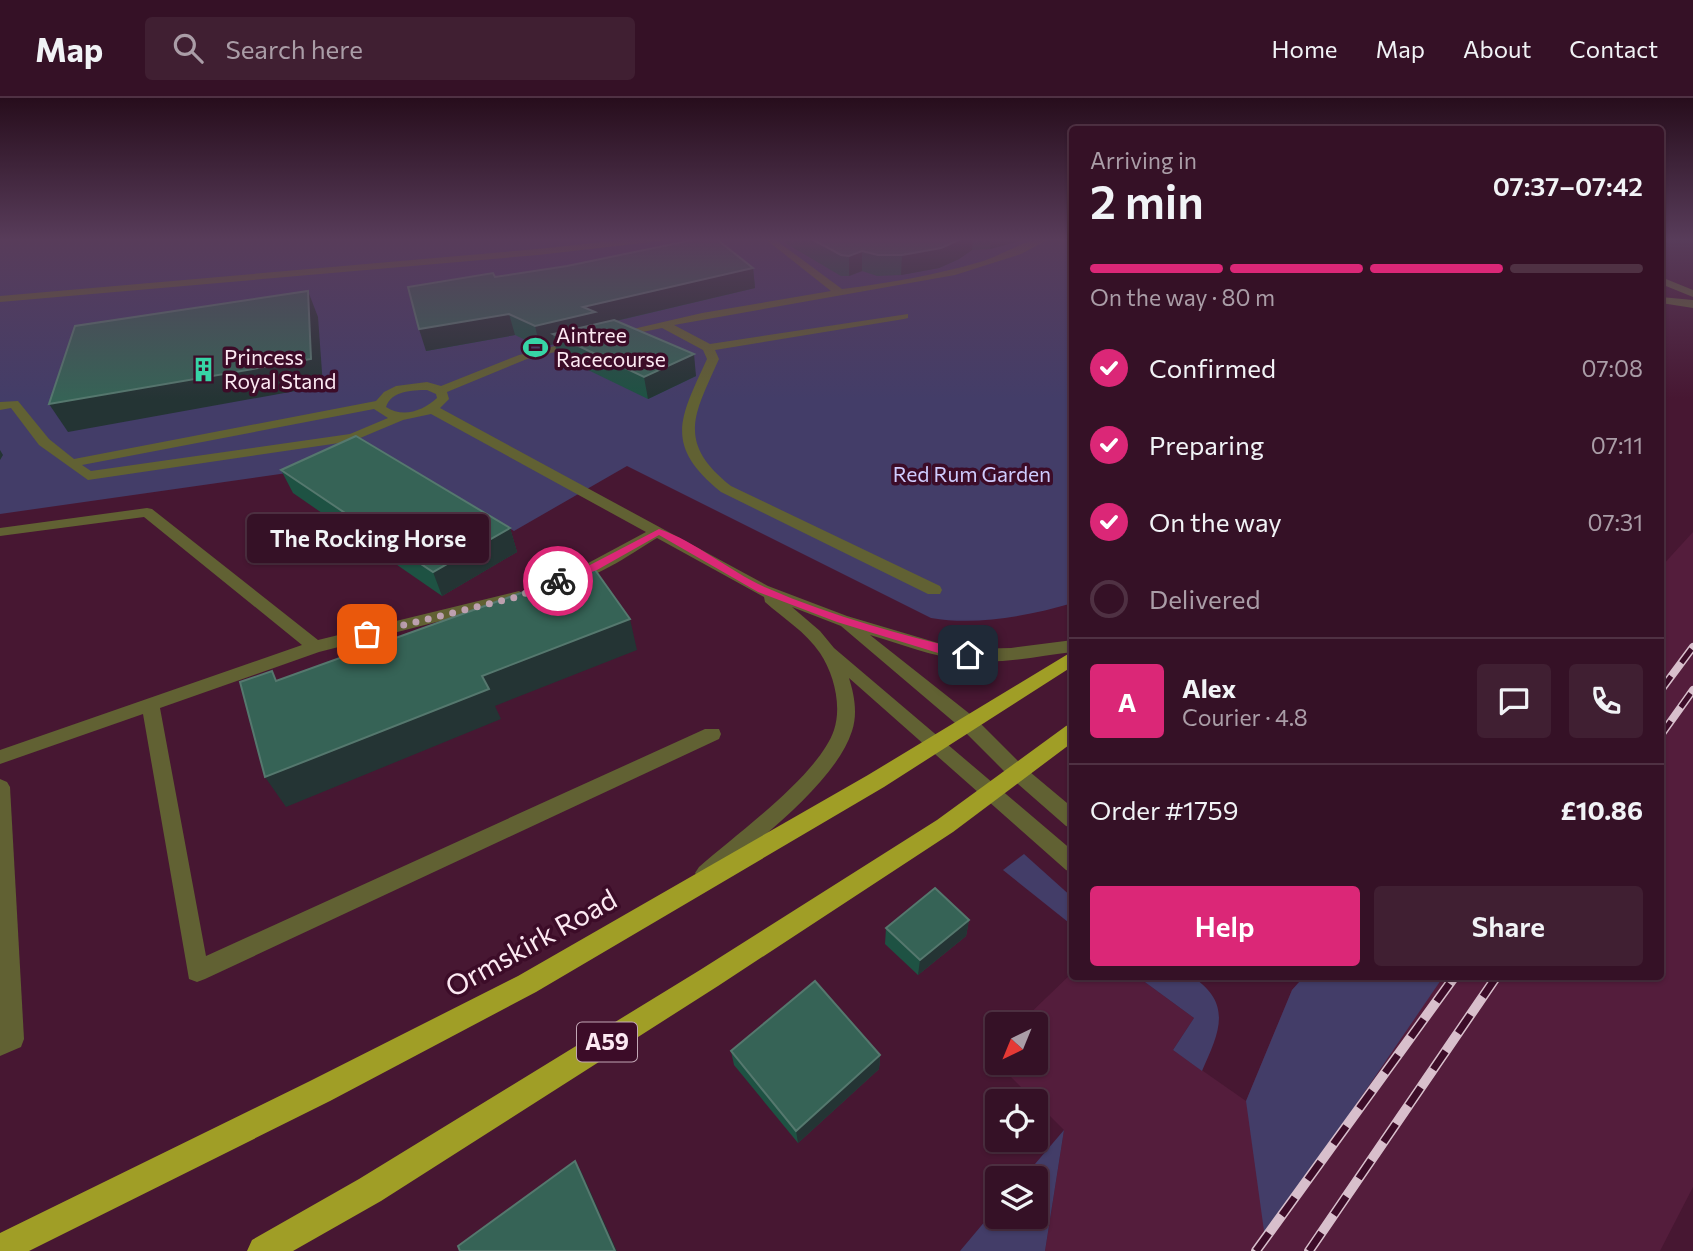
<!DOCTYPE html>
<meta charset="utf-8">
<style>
body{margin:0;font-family:Commissioner,sans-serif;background:#401f32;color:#f1f3f6;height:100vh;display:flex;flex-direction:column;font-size:26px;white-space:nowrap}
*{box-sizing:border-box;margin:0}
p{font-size:23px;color:#aa9da7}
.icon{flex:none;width:38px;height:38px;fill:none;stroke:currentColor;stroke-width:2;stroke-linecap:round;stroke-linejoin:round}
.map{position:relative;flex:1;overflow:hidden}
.details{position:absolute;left:1069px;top:28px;width:595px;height:854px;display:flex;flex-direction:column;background:#351126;border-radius:7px;box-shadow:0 2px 5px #0004,0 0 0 2px #4f3143}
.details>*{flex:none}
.needle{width:46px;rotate:223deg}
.tools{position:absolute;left:985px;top:914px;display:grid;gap:14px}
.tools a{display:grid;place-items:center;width:63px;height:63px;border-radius:7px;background:#351126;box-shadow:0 2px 5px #0004,0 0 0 2px #4f3143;font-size:35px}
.pin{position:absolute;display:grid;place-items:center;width:60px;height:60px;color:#fff;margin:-30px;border-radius:14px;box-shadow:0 4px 10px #0006}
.courier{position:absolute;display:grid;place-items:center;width:70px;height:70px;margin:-35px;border:5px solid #db2777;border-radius:50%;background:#fff;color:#222;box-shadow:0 2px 9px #0007}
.bubble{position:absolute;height:49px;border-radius:7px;background:#351126;box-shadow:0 2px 5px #0004,0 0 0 2px #4f3143;font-size:23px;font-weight:600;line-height:49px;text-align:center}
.overview em{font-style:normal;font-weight:600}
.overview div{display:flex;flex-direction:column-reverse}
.overview{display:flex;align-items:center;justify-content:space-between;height:119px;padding:0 21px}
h1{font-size:46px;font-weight:600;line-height:52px}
.bar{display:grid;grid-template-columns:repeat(4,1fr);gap:10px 7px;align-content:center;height:84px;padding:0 21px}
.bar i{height:9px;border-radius:5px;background:#4f3143}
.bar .selected{background:#db2777}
.bar p{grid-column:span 4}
.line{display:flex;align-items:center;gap:18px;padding:0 21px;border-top:2px solid #4f3143}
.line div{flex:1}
.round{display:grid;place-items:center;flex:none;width:74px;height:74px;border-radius:7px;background:#401f32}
ol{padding:0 21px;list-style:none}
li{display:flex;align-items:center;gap:21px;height:77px}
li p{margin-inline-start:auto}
li .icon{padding:7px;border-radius:50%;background:#db2777;color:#fff;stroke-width:4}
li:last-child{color:#aa9da7}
li i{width:38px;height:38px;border:4px solid #4f3143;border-radius:50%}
.primary-button{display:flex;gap:14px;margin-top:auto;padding:14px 21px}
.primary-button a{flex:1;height:80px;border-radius:7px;background:#db2777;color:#fff;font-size:28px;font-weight:600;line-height:80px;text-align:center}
.primary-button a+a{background:#401f32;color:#f1f3f6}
header{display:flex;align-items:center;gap:42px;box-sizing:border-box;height:98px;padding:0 35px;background:#351126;border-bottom:2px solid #4f3143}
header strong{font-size:33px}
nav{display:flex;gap:38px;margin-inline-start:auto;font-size:24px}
.search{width:490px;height:63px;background:#401f32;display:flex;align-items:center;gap:18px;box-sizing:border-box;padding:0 24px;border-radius:7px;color:#aa9da7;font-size:26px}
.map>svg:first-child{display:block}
</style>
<header>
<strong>Map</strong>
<div class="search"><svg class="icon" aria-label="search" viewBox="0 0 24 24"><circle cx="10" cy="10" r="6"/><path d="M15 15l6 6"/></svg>Search here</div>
<nav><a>Home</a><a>Map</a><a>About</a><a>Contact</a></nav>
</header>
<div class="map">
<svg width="1693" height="1153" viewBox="0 0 1693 1153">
<rect width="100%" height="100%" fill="#471732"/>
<path fill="#541d3c" d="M1693,434V1089L1660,1153H1045L1064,1032L988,956L997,947L998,964H1036V926H1019L1073,874V878L1138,879L1194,920L1173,952L1246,1003L1292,892L1300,883L1317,878H1661V469Z"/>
<g fill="#433d68">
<path d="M0,140H1073V505C1028,518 977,528 931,520L627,368L514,433L392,360L0,416Z"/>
<path d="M1024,756L1073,800V828L1003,772Z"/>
<path d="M1317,878L1443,879L1265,1140L1246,1003L1292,892L1300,883Z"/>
<path d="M1138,879H1193C1234,907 1218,936 1202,973L1173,952L1194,920Z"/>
<path d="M1064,1032L1045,1153H960L997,1109L998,1118H1036V1080H1023Z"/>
</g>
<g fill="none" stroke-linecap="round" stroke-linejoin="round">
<g fill="#616133" fill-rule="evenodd">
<path d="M640,140H665L660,143L538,157L0,204V198L538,151Z"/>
<path d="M764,140H773L842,191C889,185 935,177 980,164C1001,158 1031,138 1051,140L1021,156L955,177L674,227L710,246L908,216V220L904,221L715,252L719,261C694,317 676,344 731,388L940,488L942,492L940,496H928L721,394C663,347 680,320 707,261L703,252L662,230L613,240L607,237L702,215L831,193Z"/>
<path d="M579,242L585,245L583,247L527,261L447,294L449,301L440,310L768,488L847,518L948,548L968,551L1011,550L1073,542V554C1038,558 1000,567 965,562C933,559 901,546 870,537L975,620L1024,669L1073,710V730L1066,728L1010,679L961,630L841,528L792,509L820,533L834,550L1073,753V775L1066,772L849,580C854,596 858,615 852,633C835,686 755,744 713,781L706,784L699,781L695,775L699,769C735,737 819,677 834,632C842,608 834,576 820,555C806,534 783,520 765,504L764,499L657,440C637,452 588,487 566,482L564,478L646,434L431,316L403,322L353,343L88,382L39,347L11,310L0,312V304L18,303L49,341L74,361L376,303L384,294L396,288L427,284L441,288L519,257ZM427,292L436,296L437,300C423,313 403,320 386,309C391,293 412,292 427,292ZM374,311L388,320L350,336L91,373L82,367Z"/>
<path d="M147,410L152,411L318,542L519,493L527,498L519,503L319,554L160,610L206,858L705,631H719L721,636L719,641L205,881L197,884L189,881L143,616L0,666V652L302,547L144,419L0,438V430Z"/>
<path d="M0,681L7,684L10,689L24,941L21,949L0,958Z"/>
</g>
<g fill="#616133" fill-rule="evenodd">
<path d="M1661,179L1693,192V199L1661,186Z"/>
<path d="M1661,199L1693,202V210L1661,205Z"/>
</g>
<g fill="#a09e26" fill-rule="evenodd">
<path d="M1073,553V568L884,689L536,894L330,1003L29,1153H0V1135L310,983L518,878L868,677Z"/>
<path d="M1073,625V644L953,734L718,888L381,1103L293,1153H247L252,1142L359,1081L700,872L937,722L1066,628Z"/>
</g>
<defs>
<g id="rail-far1">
<path d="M1661,592L1693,549"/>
<path d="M1661,637L1693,592"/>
</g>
<g id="rail">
<path d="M1256,1153L1455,878"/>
<path d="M1309,1153L1497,878"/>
</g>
</defs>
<use href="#rail-far1" stroke="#d8bfcc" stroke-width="8"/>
<use href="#rail" stroke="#d8bfcc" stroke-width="10"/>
<use href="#rail-far1" stroke="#3c0c28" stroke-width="5" stroke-dasharray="17" stroke-linecap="butt"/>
<use href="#rail" stroke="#3c0c28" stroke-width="7" stroke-dasharray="22" stroke-linecap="butt"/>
</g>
<g fill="#1e5243">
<path d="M780,140H1031L990,151L972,152L959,161L939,170L901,177L877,178L862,173L849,178H841L780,142Z"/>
<path d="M753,170L755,190L616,223L696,278L648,301L557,257L555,246L540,249L515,237L426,253L495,179Z"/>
<path d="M281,372L510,430L517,454L442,498L293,395Z"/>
<path d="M969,822L966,838L918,877L885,846L886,830Z"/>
<path d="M731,953L880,957L879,971L798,1045L734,967Z"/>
</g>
<g fill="#243434">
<path d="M963,140H973L972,152L959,161L939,170L901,177L902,157Z"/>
<path d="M991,140H1031L990,151Z"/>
<path d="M862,153V173L849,178V158Z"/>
<path d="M753,170L755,190L598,227L553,236L555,246L540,249L535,228L583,209Z"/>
<path d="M308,193L318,219L323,288L68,334L49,306Z"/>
<path d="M509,216L515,237L426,253L419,231Z"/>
<path d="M694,256L696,278L648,301L644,279Z"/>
<path d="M0,352L3,357L0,362Z"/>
<path d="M510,430L517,454L442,498L433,474Z"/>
<path d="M630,521L637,552L495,608L501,621L286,709L265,679L482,578Z"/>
<path d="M969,822L966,838L918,877L920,862Z"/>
<path d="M880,957L879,971L798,1045L796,1033Z"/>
<path d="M575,1063L582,1075L617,1153H615Z"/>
</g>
<g fill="#366356" stroke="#55786e" stroke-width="2">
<path d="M702,140H715L753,170L583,209L595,214L535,228L509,216L419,231L408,189L493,175L495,179L567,168Z"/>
<path d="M810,140H963L941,150L902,157H878L862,153L849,158L841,157Z"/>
<path d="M308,193L311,261L49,306L75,228Z"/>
<path d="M614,222L694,256L644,279L553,236Z"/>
<path d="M356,338L510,430L433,474L281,372Z"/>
<path d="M593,469L630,521L482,578L489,591L265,679L240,584L272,573L276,583Z"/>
<path d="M935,790L969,822L920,862L886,830Z"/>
<path d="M815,883L880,957L796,1033L731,953Z"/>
<path d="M575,1063L615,1153H460L458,1148Z"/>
</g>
<linearGradient id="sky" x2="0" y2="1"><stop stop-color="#270d1c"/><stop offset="0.47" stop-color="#583c5a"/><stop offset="1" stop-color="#583c5a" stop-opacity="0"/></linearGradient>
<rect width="1693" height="301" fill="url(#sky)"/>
<path fill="#db2777" d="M659,431C697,444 730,474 767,490C833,519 903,537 972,554L973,557L968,561L948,558L837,524L758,494L659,437L597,472L558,486L553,483L590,467Z"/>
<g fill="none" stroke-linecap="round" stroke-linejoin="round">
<path stroke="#bda0af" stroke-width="7" stroke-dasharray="0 12.6" d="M367,536L513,500L558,483"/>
</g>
<defs>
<symbol id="stadium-bare" viewBox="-9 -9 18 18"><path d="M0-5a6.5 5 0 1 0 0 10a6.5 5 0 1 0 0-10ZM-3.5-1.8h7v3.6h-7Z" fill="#37d4a6" stroke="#3c0c28" stroke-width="2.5" paint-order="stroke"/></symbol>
<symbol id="building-bare" viewBox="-9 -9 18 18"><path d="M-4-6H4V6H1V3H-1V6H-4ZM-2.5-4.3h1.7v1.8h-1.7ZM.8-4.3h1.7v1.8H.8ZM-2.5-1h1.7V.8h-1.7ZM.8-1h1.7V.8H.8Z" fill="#37d4a6" stroke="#3c0c28" stroke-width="2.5" paint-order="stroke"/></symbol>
</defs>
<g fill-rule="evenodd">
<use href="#stadium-bare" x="518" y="232" width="35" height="35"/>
<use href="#building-bare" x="186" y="254" width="35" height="35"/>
</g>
<g text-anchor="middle" stroke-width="7" stroke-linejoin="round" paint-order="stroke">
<g font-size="21" fill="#fce9f2" stroke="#3c0c28" text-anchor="start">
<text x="556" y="245">Aintree<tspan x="556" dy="24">Racecourse</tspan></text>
<text x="224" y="267">Princess<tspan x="224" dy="24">Royal Stand</tspan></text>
</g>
<g font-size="21" fill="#cfccfe" stroke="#3c0c28">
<text x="972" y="384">Red Rum Garden</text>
</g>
<rect fill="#3c0c28" stroke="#c2a7b5" stroke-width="2" x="577" y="924.5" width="60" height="39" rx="5"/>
<g font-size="23" font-weight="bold" fill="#fce9f2">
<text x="607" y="952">A59</text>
</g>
<g font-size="28" fill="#fce9f2" stroke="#3c0c28">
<text transform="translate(531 845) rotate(-29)" y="10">Ormskirk Road</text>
</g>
</g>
</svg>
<div class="tools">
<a><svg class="needle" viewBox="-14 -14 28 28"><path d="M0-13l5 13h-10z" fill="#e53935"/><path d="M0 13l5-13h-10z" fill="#aa9da7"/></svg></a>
<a><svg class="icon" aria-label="locate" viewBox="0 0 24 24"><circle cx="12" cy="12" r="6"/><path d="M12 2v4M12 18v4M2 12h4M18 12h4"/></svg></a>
<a><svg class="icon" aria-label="layers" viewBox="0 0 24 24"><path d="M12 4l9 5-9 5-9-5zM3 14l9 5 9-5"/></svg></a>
</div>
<div class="pin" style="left:367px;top:536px;background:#ea580c"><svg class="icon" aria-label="bag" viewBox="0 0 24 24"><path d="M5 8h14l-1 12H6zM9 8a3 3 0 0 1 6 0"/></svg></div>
<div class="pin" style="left:968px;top:557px;background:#1f2937"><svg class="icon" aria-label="home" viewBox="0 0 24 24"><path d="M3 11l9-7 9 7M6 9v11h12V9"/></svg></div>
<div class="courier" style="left:558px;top:483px"><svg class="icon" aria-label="bike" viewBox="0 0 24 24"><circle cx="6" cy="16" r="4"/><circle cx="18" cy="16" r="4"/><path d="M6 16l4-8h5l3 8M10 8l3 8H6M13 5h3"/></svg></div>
<div class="bubble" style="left:247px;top:416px;width:242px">The Rocking Horse</div>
<section class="details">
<div class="overview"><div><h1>2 min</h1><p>Arriving in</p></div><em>07:37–07:42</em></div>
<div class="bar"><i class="selected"></i><i class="selected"></i><i class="selected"></i><i></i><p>On the way · 80 m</p></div>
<ol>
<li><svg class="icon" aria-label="check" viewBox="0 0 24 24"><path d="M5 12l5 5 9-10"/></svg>Confirmed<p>07:08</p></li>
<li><svg class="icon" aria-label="check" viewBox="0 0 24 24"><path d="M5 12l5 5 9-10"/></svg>Preparing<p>07:11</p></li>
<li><svg class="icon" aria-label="check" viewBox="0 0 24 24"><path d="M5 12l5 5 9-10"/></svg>On the way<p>07:31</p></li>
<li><i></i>Delivered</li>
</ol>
<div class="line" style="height:126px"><b class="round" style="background:#db2777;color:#fff">A</b><div><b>Alex</b><p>Courier · 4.8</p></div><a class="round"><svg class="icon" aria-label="chat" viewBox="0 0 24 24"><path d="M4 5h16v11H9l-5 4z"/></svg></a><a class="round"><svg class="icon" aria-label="phone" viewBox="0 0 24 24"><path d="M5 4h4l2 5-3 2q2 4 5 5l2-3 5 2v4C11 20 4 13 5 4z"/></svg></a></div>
<div class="line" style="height:91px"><div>Order #1759</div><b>£10.86</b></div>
<div class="primary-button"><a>Help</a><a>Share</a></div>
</section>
</div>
